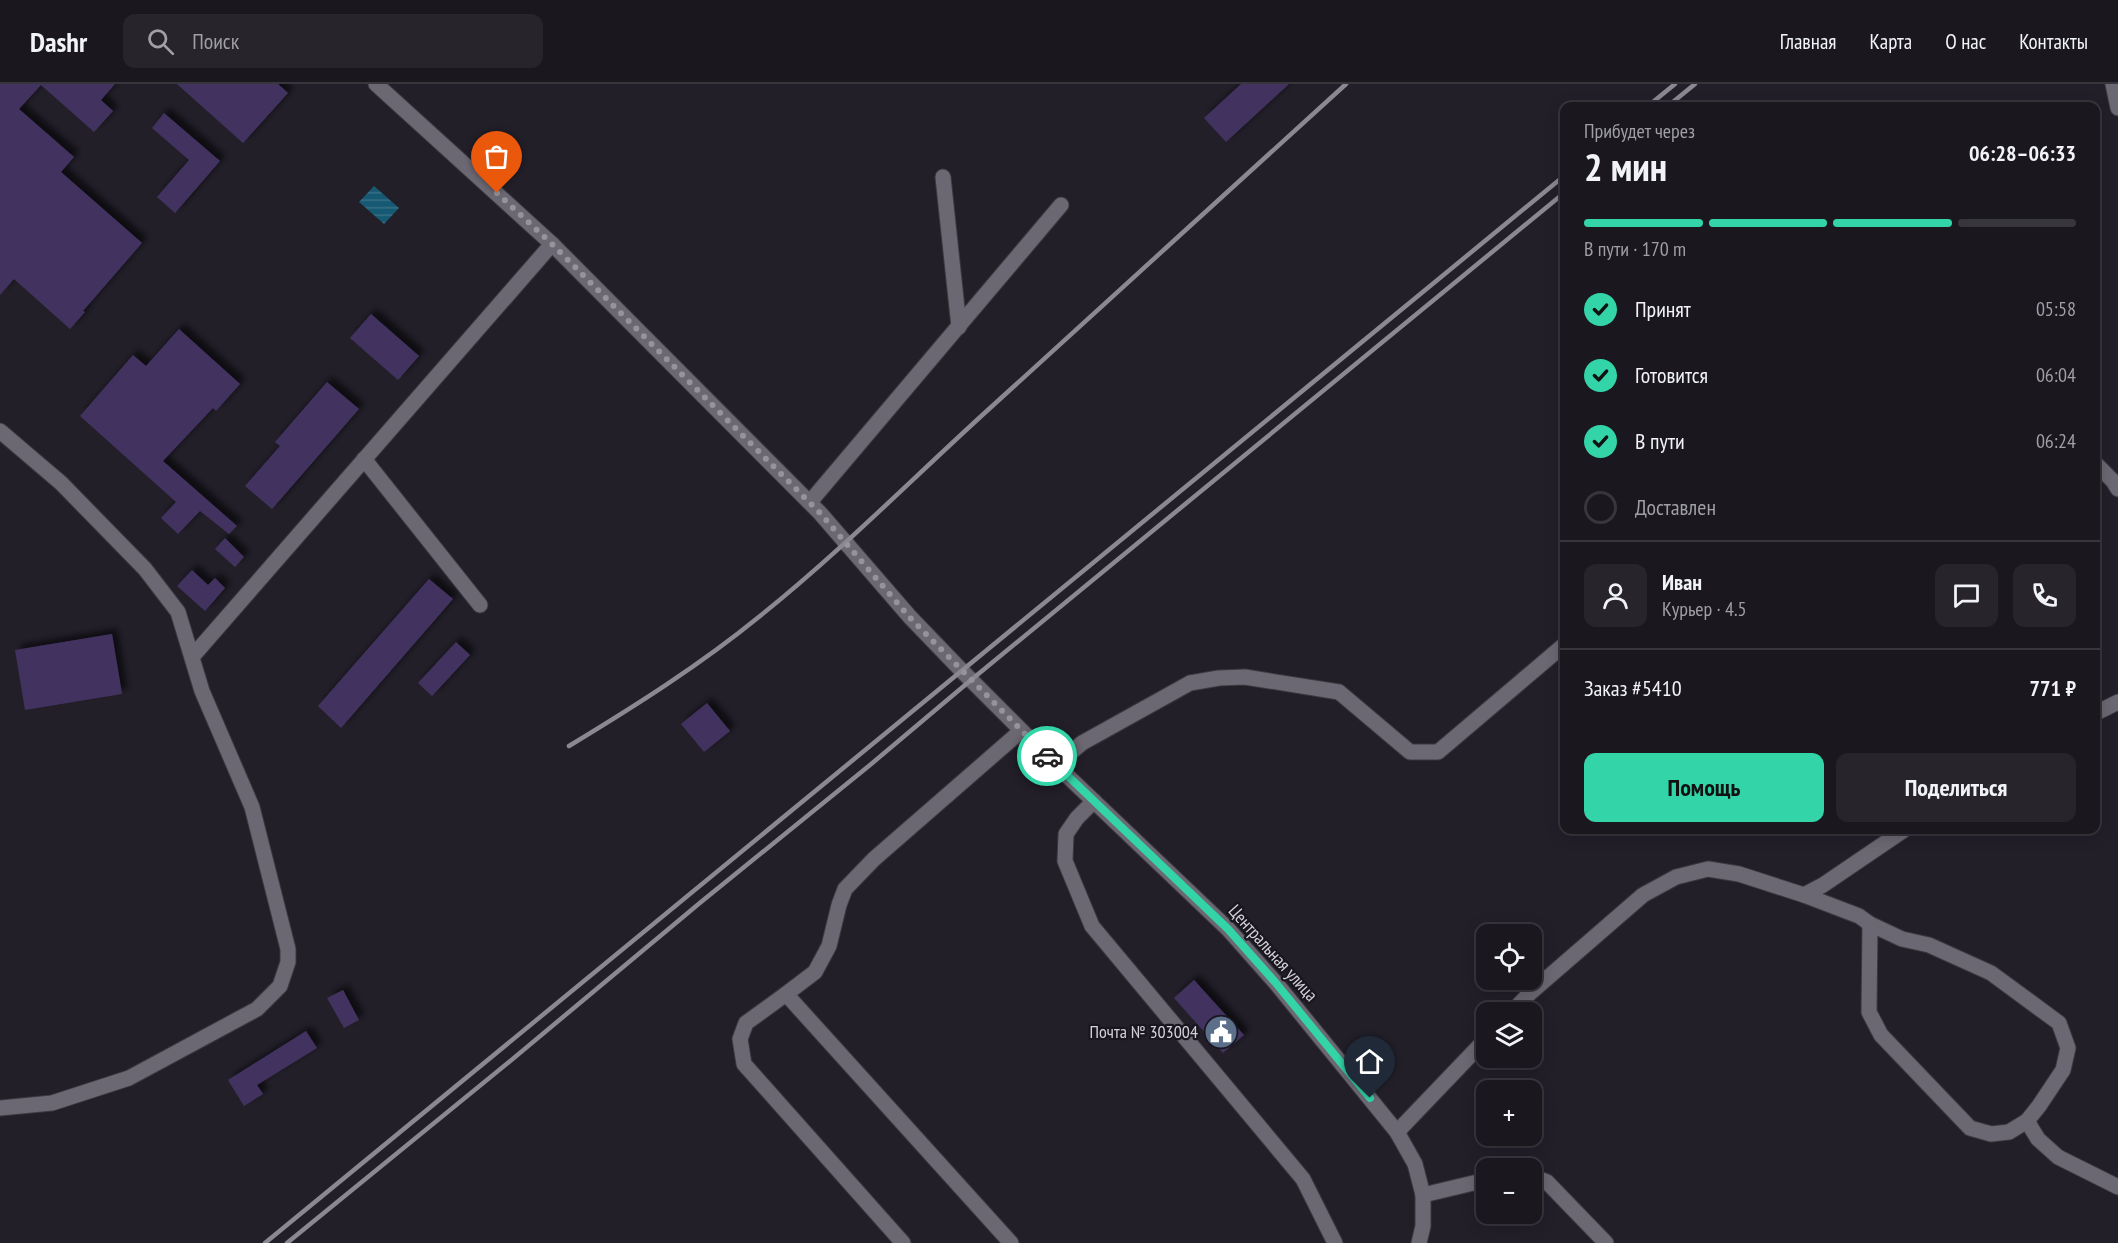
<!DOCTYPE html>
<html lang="ru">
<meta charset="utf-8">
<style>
body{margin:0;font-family:"PT Sans Narrow",sans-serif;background:#27242c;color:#f1f3f6;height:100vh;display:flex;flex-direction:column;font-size:22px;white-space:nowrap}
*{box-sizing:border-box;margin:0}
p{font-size:20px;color:#9f9fa4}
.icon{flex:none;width:33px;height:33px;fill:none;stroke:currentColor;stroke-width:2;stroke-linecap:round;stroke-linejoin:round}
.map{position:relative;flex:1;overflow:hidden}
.panel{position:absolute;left:1560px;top:18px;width:540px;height:732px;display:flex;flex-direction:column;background:#1a171f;border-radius:12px;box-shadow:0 3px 15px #0003,0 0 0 2px #38363d}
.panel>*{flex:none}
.tools{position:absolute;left:1476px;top:840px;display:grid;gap:12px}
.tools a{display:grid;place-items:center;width:66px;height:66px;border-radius:12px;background:#1a171f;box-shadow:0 3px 15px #0003,0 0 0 2px #38363d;font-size:30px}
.pin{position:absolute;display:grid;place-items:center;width:51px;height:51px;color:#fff;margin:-62px -26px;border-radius:50% 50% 50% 0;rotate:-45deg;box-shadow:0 0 6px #0007}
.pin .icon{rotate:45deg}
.courier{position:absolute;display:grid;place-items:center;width:60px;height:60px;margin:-30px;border:4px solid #33d4a8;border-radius:50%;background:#fff;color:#222;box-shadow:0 2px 8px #0007}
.headline em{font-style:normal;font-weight:700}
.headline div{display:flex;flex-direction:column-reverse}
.headline{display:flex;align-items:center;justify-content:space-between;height:102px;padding:0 24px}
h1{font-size:39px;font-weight:700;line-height:45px}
.bar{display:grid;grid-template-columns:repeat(4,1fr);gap:9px 6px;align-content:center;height:72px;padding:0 24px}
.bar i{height:8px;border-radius:4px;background:#38363d}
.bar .current{background:#33d4a8}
.bar p{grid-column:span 4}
.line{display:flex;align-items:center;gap:15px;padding:0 24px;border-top:2px solid #38363d}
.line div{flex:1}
.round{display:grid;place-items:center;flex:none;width:63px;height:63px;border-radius:12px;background:#27242c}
ol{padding:0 24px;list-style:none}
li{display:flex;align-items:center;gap:18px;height:66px}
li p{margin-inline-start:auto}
li .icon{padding:6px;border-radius:50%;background:#33d4a8;color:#111;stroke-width:4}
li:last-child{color:#9f9fa4}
li i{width:33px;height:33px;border:3px solid #38363d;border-radius:50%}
.button{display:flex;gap:12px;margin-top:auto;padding:12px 24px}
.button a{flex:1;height:69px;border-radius:12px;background:#33d4a8;color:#111;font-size:24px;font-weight:700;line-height:69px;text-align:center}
.button a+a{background:#27242c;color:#f1f3f6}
header{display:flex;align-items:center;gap:36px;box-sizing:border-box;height:84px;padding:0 30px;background:#1a171f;border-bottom:2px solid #38363d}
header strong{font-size:28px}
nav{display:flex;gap:33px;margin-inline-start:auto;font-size:21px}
.search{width:420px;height:54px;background:#27242c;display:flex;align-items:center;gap:15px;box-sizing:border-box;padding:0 21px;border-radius:12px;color:#9f9fa4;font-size:22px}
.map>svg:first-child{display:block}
</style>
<header>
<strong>Dashr</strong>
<div class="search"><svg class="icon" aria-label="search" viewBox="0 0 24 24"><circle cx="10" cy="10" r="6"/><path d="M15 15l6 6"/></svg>Поиск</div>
<nav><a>Главная</a><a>Карта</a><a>О нас</a><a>Контакты</a></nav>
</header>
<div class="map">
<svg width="2118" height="1159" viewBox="0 0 2118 1159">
<defs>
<pattern id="water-rules" width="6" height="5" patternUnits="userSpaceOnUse" patternTransform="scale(1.5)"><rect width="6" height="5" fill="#165973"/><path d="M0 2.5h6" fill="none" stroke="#377086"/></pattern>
<filter id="shadow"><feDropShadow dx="5.5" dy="-5.5" stdDeviation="3" flood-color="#0009"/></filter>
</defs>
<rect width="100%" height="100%" fill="#221f29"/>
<path fill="url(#water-rules)" d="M374,102L399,124L384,140L359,118Z"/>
<g fill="#433360" filter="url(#shadow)">
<path d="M0,0H115L101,16L113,27L94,48L41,1L19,25L74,73L61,88L142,159L83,227L85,228L70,245L14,195L0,211Z"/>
<path d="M177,0H278L288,9L243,59Z"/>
<path d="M1241,0H1289L1226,58L1204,34Z"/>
<path d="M164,29L220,77L175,129L157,113L189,76L152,44Z"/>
<path d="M371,230L419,272L398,296L350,254Z"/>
<path d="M179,245L240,300L216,327L213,324L163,377L237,442L229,450L200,427L178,450L161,434L176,418L80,332L133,271L146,282Z"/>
<path d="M327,298L359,325L272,425L245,402L280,362L275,358Z"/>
<path d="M225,454L244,473L235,483L215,465Z"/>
<path d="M192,486L208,501L215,494L225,504L205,527L177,502Z"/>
<path d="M429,495L453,515L341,644L318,622Z"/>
<path d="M112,550L122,610L25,626L15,566Z"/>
<path d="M456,558L470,571L432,612L418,599Z"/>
<path d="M707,619L730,647L704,668L681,640Z"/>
<path d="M1194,896L1244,951L1223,969L1174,914Z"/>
<path d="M343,906L359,936L344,944L327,914Z"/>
<path d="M306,947L317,964L257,1001L263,1010L244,1022L228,996Z"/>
</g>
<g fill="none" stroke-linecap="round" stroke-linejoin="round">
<defs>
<g id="minor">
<path d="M376,0L552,160L820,429L910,533L962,587L1056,681L1228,845L1275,898L1397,1048L1415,1080L1423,1111V1142L1419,1159"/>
<path d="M2113,0L2118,24"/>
<path d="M943,93L959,243"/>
<path d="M0,347L61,399L145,485L178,528L202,607L252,723L288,865V878L280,902L257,925L129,994L52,1019L0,1024"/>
<path d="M364,375L480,521"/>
<path d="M2096,380L2113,397L2118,405"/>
<path d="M810,418L1061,121"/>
<path d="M192,573L552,160"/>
<path d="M2096,629L2118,618"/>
<path d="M1056,681L1082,659L1190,599L1219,594L1245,593L1339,608L1410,668H1438L1564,561"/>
<path d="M1094,717L1077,734L1066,750L1065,777L1092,842L1303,1095L1335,1159"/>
<path d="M1804,811L1859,832L1870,840L1902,855L1929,861L1991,889L2059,939L2068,964L2063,986L2039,1022L2027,1037L2038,1055L2058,1073L2118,1103"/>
<path d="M1870,840L1869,928L1881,951L1970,1044L1991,1050L2009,1048L2027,1037"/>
<path d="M786,910L815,888L829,862L839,821L845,805L874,775L1021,647"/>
<path d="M1512,928L1530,909L1643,811L1676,793L1708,785L1739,790L1804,811L1823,801L1904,746"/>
<path d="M1397,1048L1486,955"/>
<path d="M1532,1092L1547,1098L1606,1159"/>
<path d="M1423,1111L1486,1096"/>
<path d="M903,1159L744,980L740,955L746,939L786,910L1011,1159"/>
</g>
</defs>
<use href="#minor" stroke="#3c3941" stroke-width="17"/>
<use href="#minor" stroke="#6b6873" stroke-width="15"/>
<g stroke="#8a8890" stroke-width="4.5">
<path d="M1648,22L1675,0"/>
<path d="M1668,22L1695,0"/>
<path d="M569,662C635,622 700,581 760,532C840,468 913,394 989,325C1108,217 1227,108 1346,0"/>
<path d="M265,1159L1564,92"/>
<path d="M287,1159L509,978L701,818L870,681L971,596L1564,109"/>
</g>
</g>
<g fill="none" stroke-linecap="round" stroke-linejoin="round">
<path stroke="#95939b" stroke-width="6" stroke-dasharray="0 10.8" d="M497,109L552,160L820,429L912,536L1047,672"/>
<path stroke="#33d4a8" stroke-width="8" d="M1047,672L1228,845L1275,898L1370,1014"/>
</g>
<defs>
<symbol id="civic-disc" viewBox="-11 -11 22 22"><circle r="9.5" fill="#5c6f8a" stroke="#19161f"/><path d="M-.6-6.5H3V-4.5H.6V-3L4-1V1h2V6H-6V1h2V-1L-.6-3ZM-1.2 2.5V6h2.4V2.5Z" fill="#fff"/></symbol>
</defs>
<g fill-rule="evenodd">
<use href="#civic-disc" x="1202" y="929" width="38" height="38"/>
</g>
<g text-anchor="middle" stroke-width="4.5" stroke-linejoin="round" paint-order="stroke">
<g font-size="18" fill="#d3d1d8" stroke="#19161f">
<text transform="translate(1273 869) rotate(48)" y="6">Центральная улица</text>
</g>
<g font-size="18" fill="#d3d1d8" stroke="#19161f" text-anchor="end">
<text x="1198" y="954">Почта № 303004</text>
</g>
</g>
</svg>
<div class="tools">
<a><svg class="icon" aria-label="locate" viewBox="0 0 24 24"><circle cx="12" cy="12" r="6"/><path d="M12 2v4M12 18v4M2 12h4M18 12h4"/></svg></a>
<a><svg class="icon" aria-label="layers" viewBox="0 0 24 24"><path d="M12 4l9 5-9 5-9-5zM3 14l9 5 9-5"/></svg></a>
<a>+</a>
<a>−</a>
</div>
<div class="pin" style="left:497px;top:109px;background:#ea580c"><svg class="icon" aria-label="bag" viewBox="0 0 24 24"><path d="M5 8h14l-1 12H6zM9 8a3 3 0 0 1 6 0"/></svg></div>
<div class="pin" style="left:1370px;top:1014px;background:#1f2937"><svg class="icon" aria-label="home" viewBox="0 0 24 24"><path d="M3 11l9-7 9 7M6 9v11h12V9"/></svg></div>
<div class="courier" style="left:1047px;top:672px"><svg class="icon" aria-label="car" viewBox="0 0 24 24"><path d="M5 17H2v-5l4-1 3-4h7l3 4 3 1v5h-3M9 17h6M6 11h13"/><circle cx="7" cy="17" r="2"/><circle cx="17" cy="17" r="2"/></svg></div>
<section class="panel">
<div class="headline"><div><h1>2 мин</h1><p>Прибудет через</p></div><em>06:28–06:33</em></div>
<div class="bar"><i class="current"></i><i class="current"></i><i class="current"></i><i></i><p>В пути · 170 m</p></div>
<ol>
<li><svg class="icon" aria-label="check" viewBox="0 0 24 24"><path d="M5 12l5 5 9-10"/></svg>Принят<p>05:58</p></li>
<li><svg class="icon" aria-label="check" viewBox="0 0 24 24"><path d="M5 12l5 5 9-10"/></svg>Готовится<p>06:04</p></li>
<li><svg class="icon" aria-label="check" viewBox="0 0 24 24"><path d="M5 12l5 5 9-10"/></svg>В пути<p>06:24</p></li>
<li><i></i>Доставлен</li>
</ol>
<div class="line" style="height:108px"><a class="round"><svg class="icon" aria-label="person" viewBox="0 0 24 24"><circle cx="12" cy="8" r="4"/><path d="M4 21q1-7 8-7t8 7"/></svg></a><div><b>Иван</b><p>Курьер · 4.5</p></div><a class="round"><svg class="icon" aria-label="chat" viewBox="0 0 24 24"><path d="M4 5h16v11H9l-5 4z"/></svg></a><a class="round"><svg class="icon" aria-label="phone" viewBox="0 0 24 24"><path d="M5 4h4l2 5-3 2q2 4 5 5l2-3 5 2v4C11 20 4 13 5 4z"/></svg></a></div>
<div class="line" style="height:78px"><div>Заказ #5410</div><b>771 ₽</b></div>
<div class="button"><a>Помощь</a><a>Поделиться</a></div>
</section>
</div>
